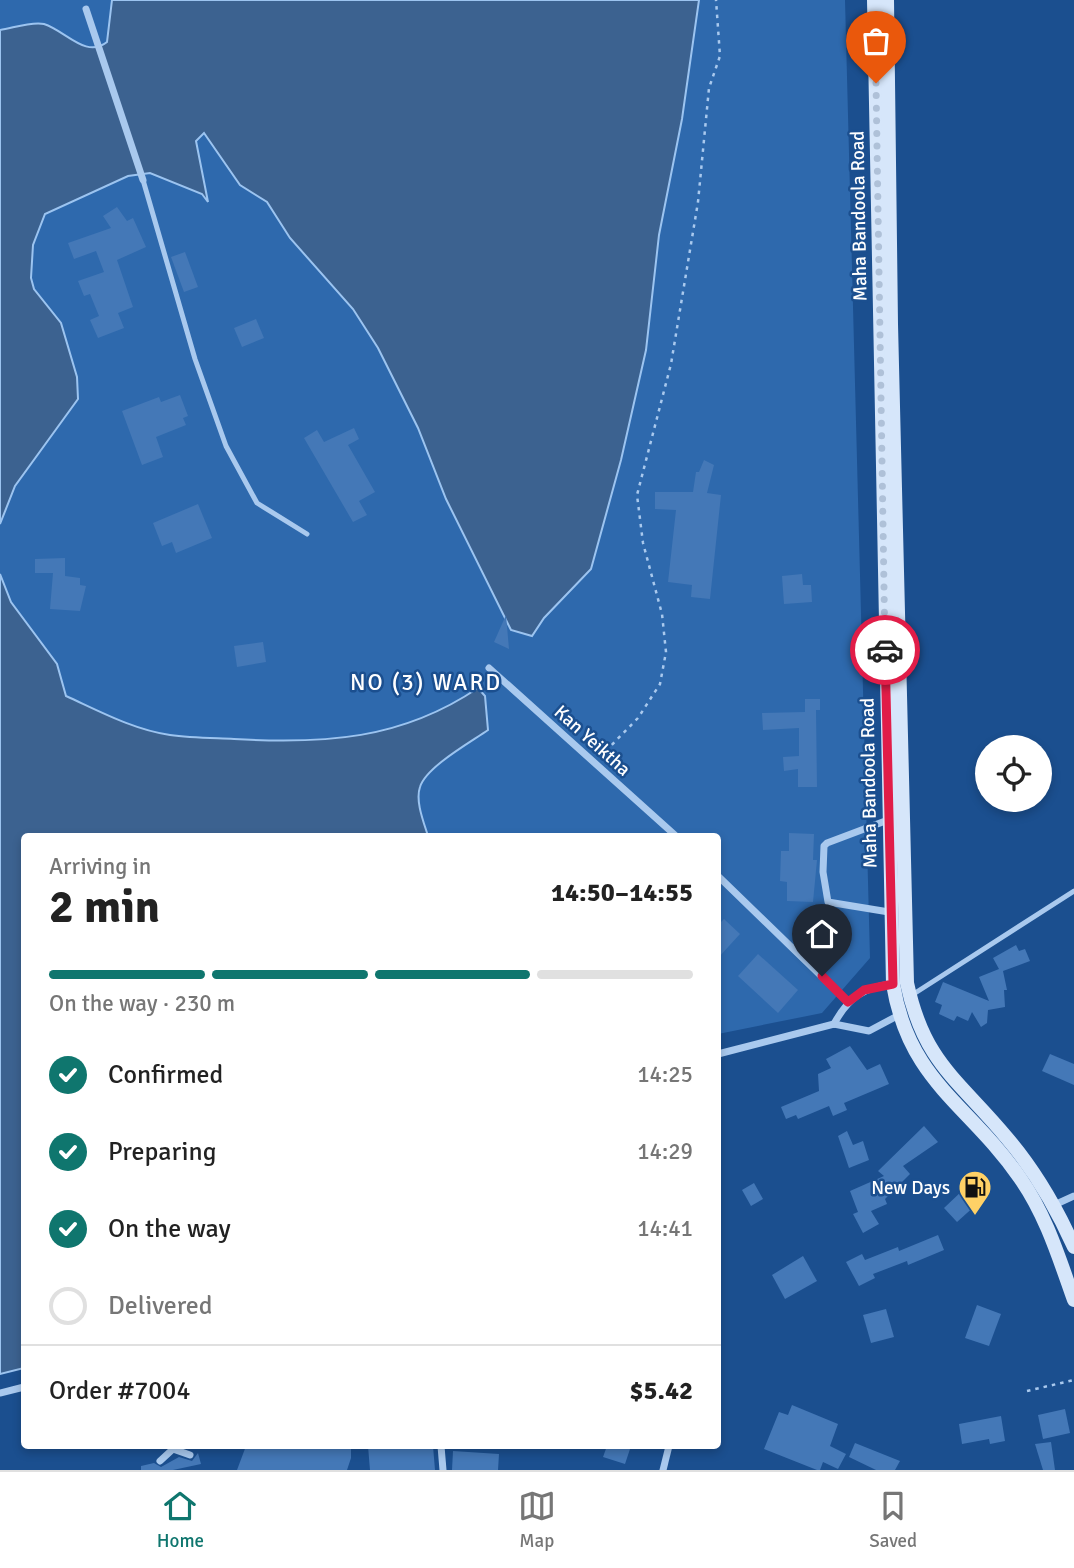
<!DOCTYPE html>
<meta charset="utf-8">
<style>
body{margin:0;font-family:Signika,sans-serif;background:#f6f6f6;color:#222;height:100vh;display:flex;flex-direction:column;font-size:26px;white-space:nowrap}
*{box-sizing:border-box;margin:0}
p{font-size:23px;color:#767676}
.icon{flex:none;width:38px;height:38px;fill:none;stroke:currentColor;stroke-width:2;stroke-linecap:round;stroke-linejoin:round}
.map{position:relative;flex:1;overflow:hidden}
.drawer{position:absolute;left:21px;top:833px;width:700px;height:616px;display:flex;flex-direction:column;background:#fff;border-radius:7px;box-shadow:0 4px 10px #0003}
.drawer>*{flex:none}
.controls{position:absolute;left:975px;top:735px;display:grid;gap:14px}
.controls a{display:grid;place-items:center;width:77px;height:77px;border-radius:50%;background:#fff;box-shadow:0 4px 10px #0003;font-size:35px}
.pin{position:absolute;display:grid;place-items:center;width:60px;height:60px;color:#fff;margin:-72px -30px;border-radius:50% 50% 50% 0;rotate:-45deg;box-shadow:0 0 7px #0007}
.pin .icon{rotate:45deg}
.courier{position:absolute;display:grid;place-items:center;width:70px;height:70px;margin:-35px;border:5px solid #e11d48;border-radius:50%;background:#fff;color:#222;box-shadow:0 2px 9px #0007}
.head em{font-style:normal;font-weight:700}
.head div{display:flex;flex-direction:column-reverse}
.head{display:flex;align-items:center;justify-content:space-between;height:119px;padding:0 28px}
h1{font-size:46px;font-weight:700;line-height:52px}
.bar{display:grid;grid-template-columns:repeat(4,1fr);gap:10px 7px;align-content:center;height:84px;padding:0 28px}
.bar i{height:9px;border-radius:5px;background:#e0e0e0}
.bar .selected{background:#0f766e}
.bar p{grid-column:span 4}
.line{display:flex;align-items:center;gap:18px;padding:0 28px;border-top:2px solid #e0e0e0}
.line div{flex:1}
ol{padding:0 28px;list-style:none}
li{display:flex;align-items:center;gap:21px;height:77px}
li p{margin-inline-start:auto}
li .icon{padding:7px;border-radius:50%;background:#0f766e;color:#fff;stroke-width:4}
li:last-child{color:#767676}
li i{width:38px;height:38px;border:4px solid #e0e0e0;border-radius:50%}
.menu{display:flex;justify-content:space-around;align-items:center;height:98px;border-top:2px solid #e0e0e0;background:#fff;font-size:19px;color:#767676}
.menu a{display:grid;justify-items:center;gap:4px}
.menu .selected{color:#0f766e}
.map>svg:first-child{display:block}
</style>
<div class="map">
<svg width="1074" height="1470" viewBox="0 0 1074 1470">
<rect width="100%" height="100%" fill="#1b4f8f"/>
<path fill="#2e69ad" d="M0,0H845L870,958L822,1013L718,1034V836H24V1368L0,1374Z"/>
<g fill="#3c6290" stroke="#9cc4f0" stroke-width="2">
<path d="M112,0H699L682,119L659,235L646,350L621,460L591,569L544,618L532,636L511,630L446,499L418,428L378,348L353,309L290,238L267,202L240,185L204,133L196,141L208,202L202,194L150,173L128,176L45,214L33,245L31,278L34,289L61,323L77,377L78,399L15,486L0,524V30C13,28 32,21 44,24C66,31 86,59 107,42Z"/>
<path d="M0,574L11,602L57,664L66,696C99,711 134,730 170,735C191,738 213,738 234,739C324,744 401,740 478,688L485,696L488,730C471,742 426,767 420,787C415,801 424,823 428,836H24V1368L0,1374Z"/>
</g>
<g fill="#4478b7">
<path d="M117,207L127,221L133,218L146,247L117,260L133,307L118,313L124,328L98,338L90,320L99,316L90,294L84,296L78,281L104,272L96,251L74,259L68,243L111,228L103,216Z"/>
<path d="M185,252L198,287L184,292L171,257Z"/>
<path d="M256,319L264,338L242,347L234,328Z"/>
<path d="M180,395L188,416L183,418L186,425L156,437L163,457L142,465L122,411L159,397L161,402Z"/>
<path d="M354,428L359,439L348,445L375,492L359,501L367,515L353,522L304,438L317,430L324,442Z"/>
<path d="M704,460L714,465L707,493L721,495L710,599L691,597L692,585L668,582L676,510L655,509V492H693L696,472H699Z"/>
<path d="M198,504L212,538L176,553L172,542L162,546L153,523Z"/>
<path d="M65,558V576L80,578V585L86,586L80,611L50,609L53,573H35V559Z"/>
<path d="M802,574L803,585H811L812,602L784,604L782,576Z"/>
<path d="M506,615L509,649L494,642Z"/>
<path d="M263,642L266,662L237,667L234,646Z"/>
<path d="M805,699H820V710H816L817,787H798V769L784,771L783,757L799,756V728L763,730L762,713L805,712Z"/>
<path d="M789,833L814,834L813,860H817L813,902L787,901V882L780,881L781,851H789Z"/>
<path d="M724,919L740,934L718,958V925Z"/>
<path d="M1016,945L1019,951L1025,949L1030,961L1003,971L1007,990H1004L1005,1007L988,1010L987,1023L981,1027L972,1012L968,1021L957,1016L954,1021L939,1014L942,1005L935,1002L943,982L989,1001L979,977L999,969L993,958Z"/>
<path d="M758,954L798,990L778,1013L738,976Z"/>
<path d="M850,1046L867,1070L880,1064L889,1084L844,1103L847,1110L833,1116L829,1106L798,1119L796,1115L786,1119L781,1107L819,1091L818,1074L831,1068L826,1059Z"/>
<path d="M1050,1054L1074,1064V1085L1042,1071Z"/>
<path d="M924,1126L938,1142L903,1166L910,1174L885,1199L887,1204L871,1211L879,1224L863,1233L853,1214L858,1212L850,1191L884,1176L878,1171Z"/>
<path d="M847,1131L853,1145L863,1141L869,1160L849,1168L838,1136Z"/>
<path d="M754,1183L763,1199L751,1206L742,1190Z"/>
<path d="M963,1190L977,1204L957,1222L944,1208Z"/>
<path d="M938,1235L944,1250L908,1265L907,1261L873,1274L875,1278L859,1286L846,1262L862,1254L865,1260L898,1247L899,1251Z"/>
<path d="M803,1256L817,1281L785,1299L772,1275Z"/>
<path d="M977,1305L1001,1314L989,1346L965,1338Z"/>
<path d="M886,1309L894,1337L871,1343L863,1315Z"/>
<path d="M792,1405L838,1424L830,1446L846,1454L838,1469L823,1462L820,1470H817L764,1449L779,1412L788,1415Z"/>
<path d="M1065,1409L1070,1433L1043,1439L1038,1415Z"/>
<path d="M1001,1416L1005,1441L990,1444L989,1439L962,1444L959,1424Z"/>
<path d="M1051,1442L1055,1470H1043L1035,1444Z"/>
<path d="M855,1443L900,1461L895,1470H876L849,1457Z"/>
<path d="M246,1446H351V1458L347,1470H237Z"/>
<path d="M368,1446H433L435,1470H370Z"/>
<path d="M607,1446H631L625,1464L603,1457Z"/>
<path d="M453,1451L499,1454L498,1470H452Z"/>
<path d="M198,1453L201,1464L173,1470H141V1466L154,1463L161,1467L179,1457L192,1461Z"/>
</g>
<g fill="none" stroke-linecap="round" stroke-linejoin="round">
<g stroke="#a9c9ee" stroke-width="2.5" stroke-dasharray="3.5 5" stroke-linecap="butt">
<path d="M600,757L638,718L660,684L666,652L662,614L643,543L637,495L671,364L698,202L709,88L720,56L716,0"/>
<path d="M1027,1391L1074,1380"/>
</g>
<g stroke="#a9c9ee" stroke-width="5">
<path d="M143,180L195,359L226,446L257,503L307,534"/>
<path d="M912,995L1074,891"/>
</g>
<g stroke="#a9c9ee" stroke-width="7">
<path d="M86,9L143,180"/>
<path d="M489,668L676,836"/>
<path d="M888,820L827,843L824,846L823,872L828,902L889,912"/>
<path d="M718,876L848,1002"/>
<path d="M834,1024C848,998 863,987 893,984"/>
<path d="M834,1024L869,1031L901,1014"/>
<path d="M718,1054L834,1024"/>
<path d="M1052,1206L1074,1196"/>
<path d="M0,1393L24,1387"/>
<path d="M441,1446L443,1470"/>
<path d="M173,1449L190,1455"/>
<path d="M160,1461L173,1449L172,1446"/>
<path d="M663,1470L669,1446"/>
</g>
<g stroke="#d6e6fa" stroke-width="14">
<path d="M874,0L893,984C909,1082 969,1104 1020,1178C1046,1215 1059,1258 1074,1300"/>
<path d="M887,0L891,324L907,983C924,1063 958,1079 1007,1138C1036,1172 1056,1207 1074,1247"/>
</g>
</g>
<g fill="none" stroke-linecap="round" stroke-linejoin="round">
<path stroke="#afc1d8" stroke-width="7" stroke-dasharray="0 12.6" d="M876,83L885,650"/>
<path stroke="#e11d48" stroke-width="9" d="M822,976L848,1002L864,990L893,984L885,650"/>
</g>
<defs>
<symbol id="fuel-pin" viewBox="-11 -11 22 30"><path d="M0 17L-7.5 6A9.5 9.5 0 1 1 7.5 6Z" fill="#ffd166" stroke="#1b4f8f"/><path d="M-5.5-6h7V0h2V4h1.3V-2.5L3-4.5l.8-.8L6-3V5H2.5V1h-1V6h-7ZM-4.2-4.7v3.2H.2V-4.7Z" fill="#111"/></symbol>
</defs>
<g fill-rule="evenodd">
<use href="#fuel-pin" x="956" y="1168" width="38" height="52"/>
</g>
<g text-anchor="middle" stroke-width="5" stroke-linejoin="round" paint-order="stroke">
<g font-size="19" fill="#fff" stroke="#1b4f8f">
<text transform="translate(858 216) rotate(-91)" y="7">Maha Bandoola Road</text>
<text transform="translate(593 740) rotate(42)" y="7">Kan Yeiktha</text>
<text transform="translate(868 783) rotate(-91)" y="7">Maha Bandoola Road</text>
</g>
<g font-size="19" fill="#fff" stroke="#1b4f8f" text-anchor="end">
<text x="950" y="1194">New Days</text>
</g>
<g font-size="23" letter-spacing="2" fill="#fff" stroke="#1b4f8f">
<text x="426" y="690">NO (3) WARD</text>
</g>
</g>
</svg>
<div class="controls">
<a><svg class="icon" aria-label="locate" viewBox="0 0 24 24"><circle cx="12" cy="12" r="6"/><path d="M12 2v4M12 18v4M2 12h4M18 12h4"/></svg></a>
</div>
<div class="pin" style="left:876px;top:83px;background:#ea580c"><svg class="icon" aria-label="bag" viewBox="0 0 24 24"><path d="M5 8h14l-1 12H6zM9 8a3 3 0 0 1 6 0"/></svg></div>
<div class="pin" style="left:822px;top:976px;background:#1f2937"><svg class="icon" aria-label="home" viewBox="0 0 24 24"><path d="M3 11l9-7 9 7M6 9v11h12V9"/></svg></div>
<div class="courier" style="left:885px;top:650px"><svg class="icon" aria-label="car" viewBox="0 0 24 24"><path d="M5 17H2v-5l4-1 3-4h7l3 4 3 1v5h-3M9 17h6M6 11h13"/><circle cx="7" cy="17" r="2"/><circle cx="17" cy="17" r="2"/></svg></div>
<section class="drawer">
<div class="head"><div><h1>2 min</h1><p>Arriving in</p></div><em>14:50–14:55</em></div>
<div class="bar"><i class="selected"></i><i class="selected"></i><i class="selected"></i><i></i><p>On the way · 230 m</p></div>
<ol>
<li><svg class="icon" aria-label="check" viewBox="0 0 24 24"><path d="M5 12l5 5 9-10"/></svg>Confirmed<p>14:25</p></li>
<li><svg class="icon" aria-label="check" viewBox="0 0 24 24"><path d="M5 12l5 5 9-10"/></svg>Preparing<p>14:29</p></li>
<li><svg class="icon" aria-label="check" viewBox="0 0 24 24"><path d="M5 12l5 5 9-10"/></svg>On the way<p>14:41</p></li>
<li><i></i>Delivered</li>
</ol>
<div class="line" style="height:91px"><div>Order #7004</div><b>$5.42</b></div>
</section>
</div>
<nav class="menu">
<a class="selected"><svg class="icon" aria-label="home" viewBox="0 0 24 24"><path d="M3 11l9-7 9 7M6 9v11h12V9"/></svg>Home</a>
<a><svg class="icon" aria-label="map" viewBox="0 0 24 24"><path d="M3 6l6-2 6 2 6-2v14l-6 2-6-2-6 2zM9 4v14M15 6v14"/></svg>Map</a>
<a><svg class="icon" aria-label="saved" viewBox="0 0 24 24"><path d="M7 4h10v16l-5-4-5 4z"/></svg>Saved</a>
</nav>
